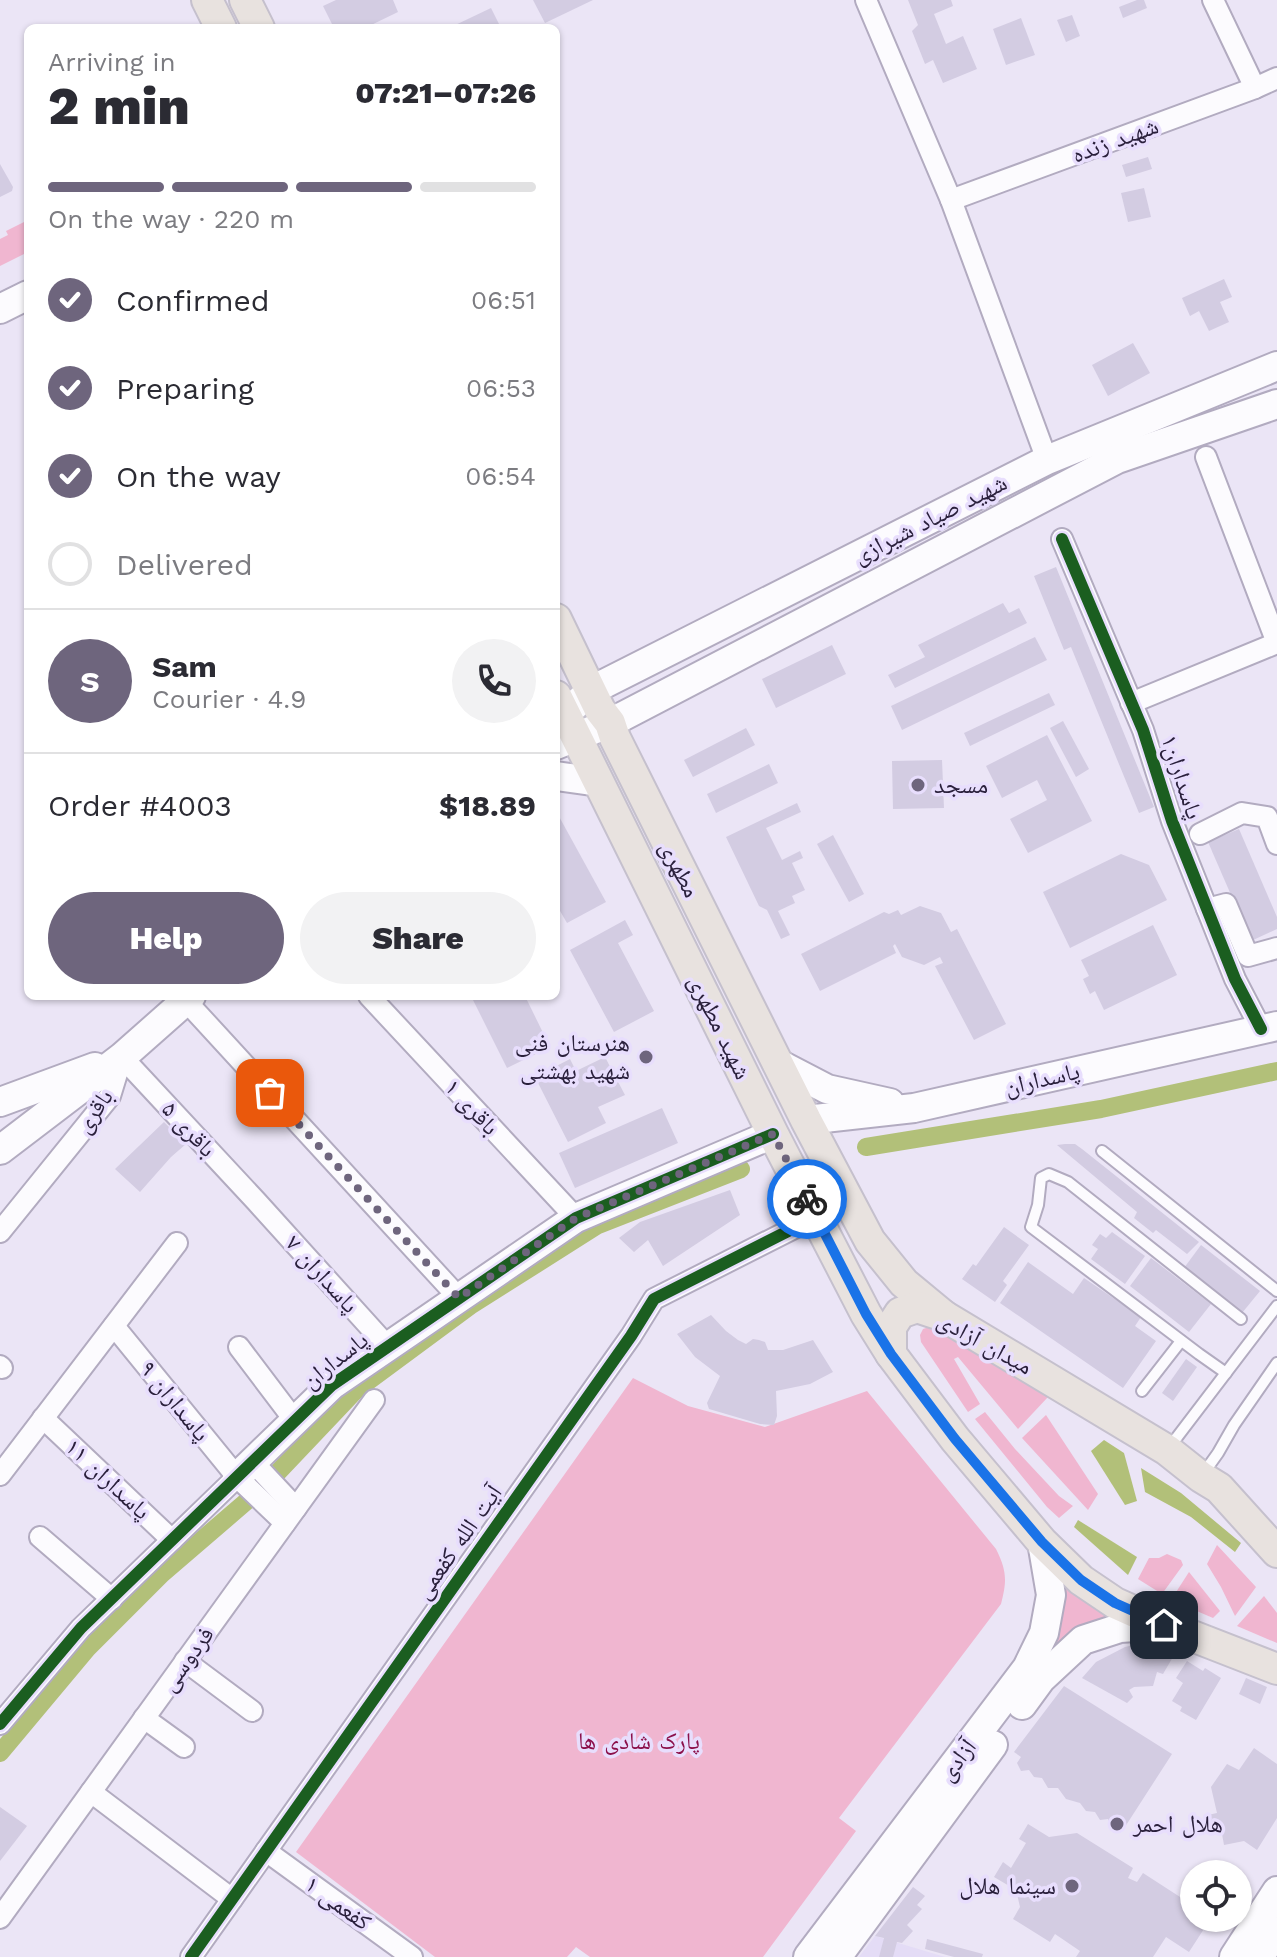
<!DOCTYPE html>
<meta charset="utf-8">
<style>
body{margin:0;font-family:"Work Sans","Noto Naskh Arabic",sans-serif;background:#f2f2f3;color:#2b2b33;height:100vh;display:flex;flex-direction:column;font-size:30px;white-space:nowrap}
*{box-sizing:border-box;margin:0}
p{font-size:26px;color:#7c7c81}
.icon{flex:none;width:44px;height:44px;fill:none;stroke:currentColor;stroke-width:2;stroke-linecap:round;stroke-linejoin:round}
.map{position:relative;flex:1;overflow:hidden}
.details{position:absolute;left:24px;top:24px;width:536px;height:976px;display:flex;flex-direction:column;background:#fff;border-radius:12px;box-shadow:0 2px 6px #0004}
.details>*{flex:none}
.buttons{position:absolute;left:1180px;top:1860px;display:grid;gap:16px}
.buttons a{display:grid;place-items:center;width:72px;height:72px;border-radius:50%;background:#fff;box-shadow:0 2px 6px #0004;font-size:40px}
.pin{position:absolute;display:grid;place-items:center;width:68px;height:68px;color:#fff;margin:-34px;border-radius:16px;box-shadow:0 4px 12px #0006}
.courier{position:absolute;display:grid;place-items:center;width:80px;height:80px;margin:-40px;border:6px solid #1a73e8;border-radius:50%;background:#fff;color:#222;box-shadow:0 2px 10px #0007}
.headline em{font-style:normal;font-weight:800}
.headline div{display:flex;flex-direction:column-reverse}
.headline{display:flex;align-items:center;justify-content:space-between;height:136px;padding:0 24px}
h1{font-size:52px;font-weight:800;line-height:60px}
.bar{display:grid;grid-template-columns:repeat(4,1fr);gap:12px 8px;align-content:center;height:96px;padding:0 24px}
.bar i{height:10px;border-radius:6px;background:#e1e1e2}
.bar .current{background:#6e657d}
.bar p{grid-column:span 4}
.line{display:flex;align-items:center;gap:20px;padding:0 24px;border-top:2px solid #e1e1e2}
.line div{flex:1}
.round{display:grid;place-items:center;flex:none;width:84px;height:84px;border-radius:42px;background:#f2f2f3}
ol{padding:0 24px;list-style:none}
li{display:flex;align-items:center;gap:24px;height:88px}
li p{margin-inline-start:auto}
li .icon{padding:8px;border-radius:50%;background:#6e657d;color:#fff;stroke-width:4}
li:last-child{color:#7c7c81}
li i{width:44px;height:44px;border:4px solid #e1e1e2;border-radius:50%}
.cta{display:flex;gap:16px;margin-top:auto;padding:16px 24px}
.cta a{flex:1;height:92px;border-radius:48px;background:#6e657d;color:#fff;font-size:32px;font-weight:800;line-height:92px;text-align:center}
.cta a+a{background:#f2f2f3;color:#2b2b33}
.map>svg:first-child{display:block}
</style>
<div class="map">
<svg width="1277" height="1957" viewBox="0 0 1277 1957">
<rect width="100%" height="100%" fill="#ebe5f6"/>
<path fill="#e4dcf6" d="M875,1936L945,1957H859Z"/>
<g fill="#f0b6d0">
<path d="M28,220V252L0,266V239L8,235L6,231Z"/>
<path d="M929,1327L938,1328L1048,1397L1018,1429L958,1357L954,1359L980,1404L968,1412L921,1342L920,1335L923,1329Z"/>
<path d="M633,1378L688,1406L765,1427L867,1391L996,1549C1007,1571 1007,1581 1001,1604L839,1818L856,1831L763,1957H590L576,1947L567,1957H435L296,1852Z"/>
<path d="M985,1412L1015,1449L1059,1496L1073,1506L1059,1518L1047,1507L975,1419Z"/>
<path d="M1046,1415L1098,1494L1088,1510L1022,1438Z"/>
<path d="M1217,1545L1256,1587L1235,1616L1221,1587L1207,1564Z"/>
<path d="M1167,1554L1181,1560L1183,1565L1162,1594L1138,1579L1149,1558H1159Z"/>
<path d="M1189,1572L1220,1611L1213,1618L1171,1600Z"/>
<path d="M1056,1575L1114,1618C1076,1624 1068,1635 1042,1662Z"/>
<path d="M1264,1596L1277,1613V1643L1237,1626Z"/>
</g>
<g fill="#b2c079">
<path d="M1104,1440L1124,1453L1137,1501L1125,1505L1091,1451Z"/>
<path d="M1141,1468L1181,1493L1241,1543L1235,1552L1191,1517L1145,1492Z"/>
<path d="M1078,1520L1137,1557L1128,1575L1074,1527Z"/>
</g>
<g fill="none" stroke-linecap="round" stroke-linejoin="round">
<g stroke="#b2c079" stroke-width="18">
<path d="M866,1147L1101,1109L1277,1071"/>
<path d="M262,1489L355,1391L470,1306L598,1225L741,1169"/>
<path d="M0,1753L87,1649L162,1574L248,1500"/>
</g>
</g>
<g fill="#d3cce2">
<path d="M336,0H393L398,12L365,28H334L323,6Z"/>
<path d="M533,0H593L545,23Z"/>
<path d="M908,0H951L953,6L934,14L946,44L963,36L977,69L943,83L933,60L925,64L912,31L918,25Z"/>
<path d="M1137,0H1144L1147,8L1123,18L1119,7Z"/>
<path d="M491,8L501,28H449Z"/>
<path d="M1072,15L1080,36L1066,42L1057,20Z"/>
<path d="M1021,18L1035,55L1006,65L993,29Z"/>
<path d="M1148,157L1152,169L1126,177L1122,165Z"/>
<path d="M0,164L13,187L12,191L0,197Z"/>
<path d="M1144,188L1151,217L1128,222L1121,193Z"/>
<path d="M1224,279L1232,297L1220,302L1229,322L1209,331L1199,311L1190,316L1182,298Z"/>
<path d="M1133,343L1150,373L1108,396L1092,365Z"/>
<path d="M1056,567L1154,807L1139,813L1071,647L1064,650L1034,576Z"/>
<path d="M1003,603L1009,613L1019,608L1027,623L895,688L888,675L925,657L918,645Z"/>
<path d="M1035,637L1047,660L902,730L891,706Z"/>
<path d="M832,645L846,674L776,708L762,679Z"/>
<path d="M1049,693L1055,705L970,746L964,733Z"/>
<path d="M1063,721L1089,769L1076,777L1050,728Z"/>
<path d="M746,728L755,745L693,777L684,760Z"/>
<path d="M1047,735L1092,821L1028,853L1010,819L1047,800L1037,780L1002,798L986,766Z"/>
<path d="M942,760L944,808L893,809L892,761Z"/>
<path d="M769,764L778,783L716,813L707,794Z"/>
<path d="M797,803L801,812L766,828L782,860L800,851L803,858L792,863L805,890L792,896L795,903L778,911L790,935L781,939L767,910L759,906L726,837Z"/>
<path d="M556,811L606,902L567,923L556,904Z"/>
<path d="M1239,829L1277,917V929L1251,941L1208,842Z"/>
<path d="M833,835L864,894L849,902L817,844Z"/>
<path d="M1121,854L1149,865L1167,900L1070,948L1043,892Z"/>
<path d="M920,906L941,913L951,932L957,929L1006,1024L974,1040L935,966L943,963L940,957L924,965L902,957L895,944L893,946L896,953L820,991L801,954L884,912L889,914L898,910L901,915Z"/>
<path d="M625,920L633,935L618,943L654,1011L614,1032L570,950Z"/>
<path d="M1153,925L1177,975L1104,1010L1095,991L1090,994L1083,979L1089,976L1081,960Z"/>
<path d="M471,996H525L550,1047L507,1068Z"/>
<path d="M605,1057L625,1095L598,1107L606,1123L568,1142L535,1077L570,1059L576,1071Z"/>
<path d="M662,1108L678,1143L575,1188L559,1153Z"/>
<path d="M164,1122L186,1144L171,1157L140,1192L115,1169Z"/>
<path d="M1065,1144H1075L1082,1149L1199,1242L1187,1254L1156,1230L1153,1233L1134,1218L1137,1212L1057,1145Z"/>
<path d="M730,1190L740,1215L663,1266L648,1240L634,1252L619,1238L640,1222Z"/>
<path d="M1004,1227L1029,1245L1003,1281L1007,1285L995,1302L962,1279L973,1264L976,1266Z"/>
<path d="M1112,1232L1145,1256L1125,1284L1091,1259L1098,1249L1092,1245L1100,1234L1106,1238Z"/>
<path d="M1201,1245L1260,1291L1242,1313L1184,1268Z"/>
<path d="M1151,1258L1211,1304L1189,1332L1130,1286Z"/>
<path d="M1028,1262L1073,1294L1084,1278L1141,1317L1135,1326L1156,1341L1123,1388L1000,1303Z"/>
<path d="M711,1315L726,1331L738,1340L746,1344L753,1339L759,1340L765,1342L768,1350H783L813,1340L833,1372L810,1384L776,1391L777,1416L774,1425L760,1424L709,1409L707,1403L720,1376L695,1357L677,1334Z"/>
<path d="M1186,1359L1197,1367L1173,1401L1162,1393Z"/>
<path d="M1142,1643L1158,1644L1177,1650L1163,1674L1157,1672L1153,1686L1134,1687L1129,1690L1133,1697L1127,1703L1082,1678L1096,1662L1125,1647Z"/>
<path d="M1187,1661L1203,1671L1205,1668L1221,1678L1196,1720L1180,1711L1182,1707L1172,1701L1183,1683L1176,1678Z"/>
<path d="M1246,1678L1267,1687L1260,1704L1239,1694Z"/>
<path d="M1064,1686L1172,1754L1123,1830L1112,1829L1108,1819L1100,1820L1095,1812L1086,1811L1080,1803L1066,1799L1058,1788H1048L1042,1778L1034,1777L1029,1770L1021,1771L1017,1763L1021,1757L1014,1752Z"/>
<path d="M1254,1748L1277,1764V1818L1257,1850L1244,1841L1224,1845L1220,1823L1211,1826L1206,1822L1208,1815L1217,1813L1211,1787L1227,1764L1239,1770Z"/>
<path d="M0,1807L27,1826L0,1861Z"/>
<path d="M1028,1824L1049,1837L1077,1833L1133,1868L1128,1878L1137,1882L1143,1873L1194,1906V1918H1211L1189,1952L1166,1937L1153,1957H1076L1080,1951L1055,1934L1050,1942L1013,1919L1020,1907L1016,1890L994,1877L1003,1862L1011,1868L1026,1843L1019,1839Z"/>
<path d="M1225,1865L1239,1874H1205L1204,1868Z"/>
<path d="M913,1887L925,1896L917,1905L922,1909L907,1925L913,1931L902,1943L897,1942L893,1957H879L884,1938L875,1936Z"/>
<path d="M927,1939L983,1954L982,1957H954L925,1949Z"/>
</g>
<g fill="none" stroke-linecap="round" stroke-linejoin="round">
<defs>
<g id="lane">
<path d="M1102,1151L1277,1291"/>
<path d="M1226,1373L1199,1354L1031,1227L1038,1205L1041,1178L1049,1174L1068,1182L1241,1319"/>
<path d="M1142,1391L1181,1341"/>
<path d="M1168,1449L1277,1306"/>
<path d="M1203,1474L1218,1453L1234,1425L1277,1363"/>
</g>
<g id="street">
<path d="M866,0L951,200L1047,460"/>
<path d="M1213,0L1255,88"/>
<path d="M951,200L1255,88L1277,78"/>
<path d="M1206,457L1277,643"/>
<path d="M1062,539L1143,730L1172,821L1235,979L1261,1029"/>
<path d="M1131,703L1277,643"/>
<path d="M1200,834L1242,813L1267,817L1277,844"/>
<path d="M1207,909L1226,904L1248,956L1277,948"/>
<path d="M369,996L576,1218"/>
<path d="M186,1001L459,1298"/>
<path d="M0,1232L110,1096L122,1057L256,1201L388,1347"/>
<path d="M114,1326L237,1477L285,1523"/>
<path d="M239,1347L295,1421"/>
<path d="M0,1366L2,1368"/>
<path d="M43,1418L172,1540"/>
<path d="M253,1462L296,1508"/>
<path d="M0,1475L177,1243"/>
<path d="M40,1537L112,1599"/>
<path d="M185,1661L252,1711"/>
<path d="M144,1718L184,1747"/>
<path d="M0,1724L81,1628L237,1477"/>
<path d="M91,1792L232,1899"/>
<path d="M266,1851L412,1957"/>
<path d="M0,1918L374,1400"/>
<path d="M191,1957L631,1336L654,1299L816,1217"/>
</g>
<g id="secondary">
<path d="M0,309L28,295"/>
<path d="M556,717L565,714L592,690L1047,460L1277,366"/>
<path d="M556,745L610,723L1117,459L1277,404"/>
<path d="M556,776L599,782"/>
<path d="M777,1063L827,1089L890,1103"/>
<path d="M0,1102L95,1067"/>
<path d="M806,1120L914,1108L1277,1026"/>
<path d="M0,1150L122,1057L191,996"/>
<path d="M237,1477L332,1385L576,1218L773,1134"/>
<path d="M1022,1705L1041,1679L1083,1640L1120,1628L1164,1625"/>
<path d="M808,1957L1027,1668L1044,1633L1051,1595L1042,1542"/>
<path d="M837,1957L993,1745"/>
<path d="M1234,1957L1277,1891"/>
<path d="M1259,1957L1277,1931"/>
</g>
<g id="primary">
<path d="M207,0L221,28"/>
<path d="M245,0L259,28"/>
<path d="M556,619L600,710L610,723L615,738L806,1120L870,1241L904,1283L944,1316"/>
<path d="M556,696L773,1134L866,1314L891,1354L955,1439L1042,1542L1081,1580L1115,1603L1164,1625L1277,1669"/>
<path d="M891,1354V1327L900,1313L917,1307L944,1316L1167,1450L1201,1477L1219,1488L1277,1552"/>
</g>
</defs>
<use href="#lane" stroke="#b2abc0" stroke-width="14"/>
<use href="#street" stroke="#b2abc0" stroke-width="24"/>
<use href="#secondary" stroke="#b2abc0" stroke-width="32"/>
<use href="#primary" stroke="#c5c0cd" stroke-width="34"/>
<use href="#lane" stroke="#fcfbfe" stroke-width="10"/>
<use href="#street" stroke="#fcfbfe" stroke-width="20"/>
<use href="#secondary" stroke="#fcfbfe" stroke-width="28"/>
<use href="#primary" stroke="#e8e2df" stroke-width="30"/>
<defs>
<g id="cycleway">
<path d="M1062,539L1143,730L1172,821L1235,979L1261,1029"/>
<path d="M0,1724L81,1628L332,1385L576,1218L773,1134"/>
<path d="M191,1957L631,1336L654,1299L816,1217"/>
</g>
</defs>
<use href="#cycleway" stroke="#e8defd" stroke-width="17"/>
<use href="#cycleway" stroke="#1b5e20" stroke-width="12"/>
</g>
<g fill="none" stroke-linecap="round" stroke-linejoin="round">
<path stroke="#6e657d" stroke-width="8" stroke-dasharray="0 14.4" d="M270,1093L459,1298L576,1218L773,1134L807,1199"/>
<path stroke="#1a73e8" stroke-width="10" d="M807,1199L866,1314L891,1354L955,1439L1042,1542L1081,1580L1115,1603L1164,1625"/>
</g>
<g fill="#6e657d" stroke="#e8defd" stroke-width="3">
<circle cx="918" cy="785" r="8"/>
<circle cx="646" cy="1057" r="8"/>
<circle cx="1117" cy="1824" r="8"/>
<circle cx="1072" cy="1886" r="8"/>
</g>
<g text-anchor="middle" stroke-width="7" stroke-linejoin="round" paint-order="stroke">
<g font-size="24" fill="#2a203c" stroke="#e8defd">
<text transform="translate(1115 140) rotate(-20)" y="8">شهید زنده</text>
<text transform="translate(930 519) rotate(-27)" y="8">شهید صیاد شیرازی</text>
<text transform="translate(1182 777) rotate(72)" y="8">پاسداران۱</text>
<text transform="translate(680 869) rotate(63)" y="8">مطهری</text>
<text transform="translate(720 1027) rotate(64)" y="8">شهید مطهری</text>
<text transform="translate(1042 1079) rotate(-13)" y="8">پاسداران</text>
<text transform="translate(472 1107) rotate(47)" y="8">باقری ۱</text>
<text transform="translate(94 1111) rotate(-55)" y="8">باقری</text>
<text transform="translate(189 1129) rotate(47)" y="8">باقری ۵</text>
<text transform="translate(322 1274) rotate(48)" y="8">پاسداران ۷</text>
<text transform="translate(985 1343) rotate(29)" y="8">میدان آزادی</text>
<text transform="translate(335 1360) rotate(-38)" y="8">پاسداران</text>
<text transform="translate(175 1401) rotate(51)" y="8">پاسداران ۹</text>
<text transform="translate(108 1479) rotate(43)" y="8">پاسداران ۱۱</text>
<text transform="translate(458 1542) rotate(-55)" y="8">آیت الله کفعمی</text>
<text transform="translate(187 1659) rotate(-54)" y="8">فردوسی</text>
<text transform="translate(957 1760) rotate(-53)" y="8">آزادی</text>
<text transform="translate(338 1903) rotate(36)" y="8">کفعمی ۱</text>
</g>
<g font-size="24" fill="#2a203c" stroke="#e8defd" text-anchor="start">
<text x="934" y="793">مسجد</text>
<text x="630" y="1051" text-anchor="end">هنرستان فنی<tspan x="630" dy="28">شهید بهشتی</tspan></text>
<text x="1133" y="1832">هلال احمر</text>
<text x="1056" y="1894" text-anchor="end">سینما هلال</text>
</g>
<g font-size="24" fill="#8b104b" stroke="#e8defd">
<text x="639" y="1749">پارک شادی ها</text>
</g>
</g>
</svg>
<div class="buttons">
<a><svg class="icon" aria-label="locate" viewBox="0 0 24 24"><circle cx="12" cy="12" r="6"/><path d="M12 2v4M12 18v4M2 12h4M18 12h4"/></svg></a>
</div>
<div class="pin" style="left:270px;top:1093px;background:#ea580c"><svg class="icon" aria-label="bag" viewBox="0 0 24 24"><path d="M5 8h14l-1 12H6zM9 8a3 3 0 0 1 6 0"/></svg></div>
<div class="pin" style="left:1164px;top:1625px;background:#1f2937"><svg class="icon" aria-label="home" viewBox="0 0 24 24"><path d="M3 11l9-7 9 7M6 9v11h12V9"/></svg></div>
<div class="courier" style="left:807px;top:1199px"><svg class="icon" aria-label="bike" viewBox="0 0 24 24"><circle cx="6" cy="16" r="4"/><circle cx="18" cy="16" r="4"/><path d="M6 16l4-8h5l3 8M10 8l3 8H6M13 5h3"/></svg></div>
<section class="details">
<div class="headline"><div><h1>2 min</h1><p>Arriving in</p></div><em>07:21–07:26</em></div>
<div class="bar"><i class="current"></i><i class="current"></i><i class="current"></i><i></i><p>On the way · 220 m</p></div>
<ol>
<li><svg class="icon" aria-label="check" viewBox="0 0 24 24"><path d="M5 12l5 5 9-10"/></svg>Confirmed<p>06:51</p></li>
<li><svg class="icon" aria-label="check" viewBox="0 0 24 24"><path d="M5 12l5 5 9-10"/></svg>Preparing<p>06:53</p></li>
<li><svg class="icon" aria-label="check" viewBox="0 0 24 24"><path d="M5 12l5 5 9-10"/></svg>On the way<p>06:54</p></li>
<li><i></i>Delivered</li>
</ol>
<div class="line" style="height:144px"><b class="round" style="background:#6e657d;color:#fff">S</b><div><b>Sam</b><p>Courier · 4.9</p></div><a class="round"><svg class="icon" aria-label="phone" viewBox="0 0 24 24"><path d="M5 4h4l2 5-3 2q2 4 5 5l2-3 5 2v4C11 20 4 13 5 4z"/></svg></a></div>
<div class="line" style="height:104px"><div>Order #4003</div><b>$18.89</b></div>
<div class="cta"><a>Help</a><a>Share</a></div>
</section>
</div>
